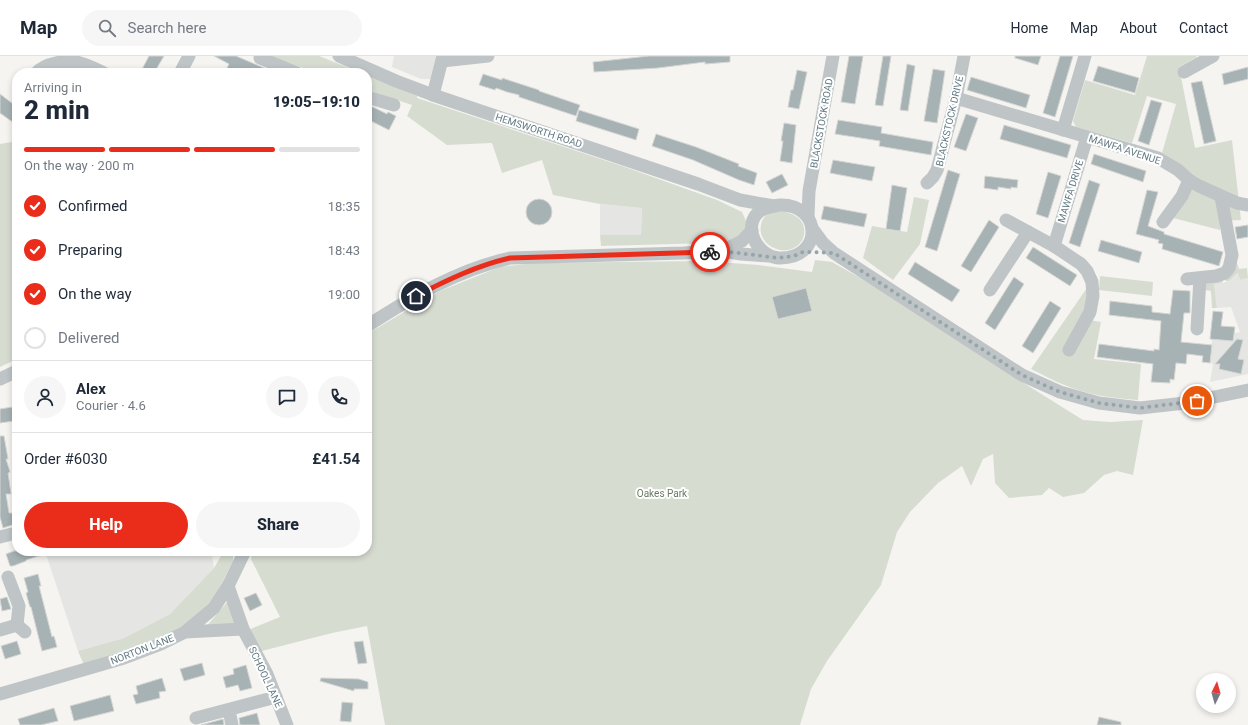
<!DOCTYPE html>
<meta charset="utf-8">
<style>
body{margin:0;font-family:Roboto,sans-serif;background:#f6f6f7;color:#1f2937;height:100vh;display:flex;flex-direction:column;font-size:15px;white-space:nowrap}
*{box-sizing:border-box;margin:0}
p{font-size:13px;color:#747a83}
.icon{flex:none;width:22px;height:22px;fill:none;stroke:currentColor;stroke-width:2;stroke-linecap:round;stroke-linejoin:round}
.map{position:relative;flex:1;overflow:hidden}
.details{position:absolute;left:12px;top:12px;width:360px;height:488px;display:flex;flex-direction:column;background:#fff;border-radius:16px;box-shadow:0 2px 6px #0003}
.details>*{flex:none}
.needle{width:26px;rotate:5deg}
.controls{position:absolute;left:1196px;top:617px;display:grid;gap:8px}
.controls a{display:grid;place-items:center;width:40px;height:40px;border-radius:50%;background:#fff;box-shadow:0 2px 6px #0003;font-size:20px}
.pin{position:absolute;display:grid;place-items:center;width:34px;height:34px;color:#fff;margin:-17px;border:2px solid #fff;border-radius:50%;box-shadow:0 1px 4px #0007}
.courier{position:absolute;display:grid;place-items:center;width:40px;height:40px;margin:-20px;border:3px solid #ea2c1b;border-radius:50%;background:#fff;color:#222;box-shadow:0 1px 5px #0007}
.head em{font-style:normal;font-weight:800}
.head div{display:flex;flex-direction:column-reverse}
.head{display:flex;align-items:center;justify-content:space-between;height:68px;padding:0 12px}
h1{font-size:26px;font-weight:800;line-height:30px}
.bar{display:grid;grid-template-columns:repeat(4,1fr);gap:6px 4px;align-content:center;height:48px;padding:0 12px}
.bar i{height:5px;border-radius:3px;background:#e0e1e3}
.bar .active{background:#ea2c1b}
.bar p{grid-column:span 4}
.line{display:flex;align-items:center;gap:10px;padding:0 12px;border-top:1px solid #e0e1e3}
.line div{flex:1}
.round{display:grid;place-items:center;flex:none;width:42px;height:42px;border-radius:21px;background:#f6f6f7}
ol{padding:0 12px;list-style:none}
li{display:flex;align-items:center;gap:12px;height:44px}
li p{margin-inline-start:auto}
li .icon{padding:4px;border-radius:50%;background:#ea2c1b;color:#fff;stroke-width:4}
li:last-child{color:#747a83}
li i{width:22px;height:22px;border:2px solid #e0e1e3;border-radius:50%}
.action{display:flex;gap:8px;margin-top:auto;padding:8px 12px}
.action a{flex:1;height:46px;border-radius:24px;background:#ea2c1b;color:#fff;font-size:16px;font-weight:800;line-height:46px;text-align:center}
.action a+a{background:#f6f6f7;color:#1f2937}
header{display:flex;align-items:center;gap:24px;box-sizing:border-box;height:56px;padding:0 20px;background:#fff;border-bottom:1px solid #e0e1e3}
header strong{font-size:19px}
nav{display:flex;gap:22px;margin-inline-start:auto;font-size:14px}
.search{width:280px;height:36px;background:#f6f6f7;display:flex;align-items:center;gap:10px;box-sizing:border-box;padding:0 14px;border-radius:22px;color:#747a83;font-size:15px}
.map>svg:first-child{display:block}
</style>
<header>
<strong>Map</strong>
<div class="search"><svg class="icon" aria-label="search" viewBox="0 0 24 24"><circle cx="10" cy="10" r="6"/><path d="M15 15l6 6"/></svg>Search here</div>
<nav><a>Home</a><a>Map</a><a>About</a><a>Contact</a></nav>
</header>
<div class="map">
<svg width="1248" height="669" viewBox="0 0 1248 669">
<rect width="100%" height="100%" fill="#f5f4f1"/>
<g fill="#e5e6e4">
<path d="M394,0H438L432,23H421L392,11Z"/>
<path d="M600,148L642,152L641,179H600Z"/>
<path d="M1239,217L1240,224L1248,222V318L1210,326L1213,308L1210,307L1212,283L1240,276L1231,251L1217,252L1214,228L1222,227L1229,225Z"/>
<path d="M45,495H211L214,512L170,558L124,582L78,595Z"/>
</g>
<g fill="#d7dcd1">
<path d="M268,0H319L362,17H318Z"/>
<path d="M1147,0H1196L1197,1L1179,11L1195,92L1232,84L1241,164L1220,165V174L1173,162L1193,121L1162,97L1176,48L1147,40L1132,87L1076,71L1073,65L1085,24L1135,39Z"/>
<path d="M367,19L417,40V42L625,111L717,144L742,156L746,165L745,177L733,185L711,187L601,190L600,179H641L642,152L600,148L553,139L542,104L502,117L492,87L447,89L407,60L412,49L367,34Z"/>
<path d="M17,85V303L0,311V88Z"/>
<path d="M914,141L929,144L920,188L893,224L863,202L872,170L907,176Z"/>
<path d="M779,155C792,156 807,163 804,179C803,183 801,187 797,190C783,201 757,189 761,169C763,159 769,157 779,155Z"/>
<path d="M815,204L832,206L885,236L1022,326L1083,364L1110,366L1143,364L1133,419L1117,415L1104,419L1084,437L1063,441L1049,432L1042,439L1009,442L995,427L993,398L983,403L971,430L962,410L938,427L910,456L897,476L881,529L827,605L811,633L800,669H385L367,570L332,577L258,596L248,574L280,561L251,503L253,495H367V278L440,235L500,211L535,207L703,205L759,209L812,216Z"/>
<path d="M1236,204L1239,213L1247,212L1248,222L1240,224L1238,217L1229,225H1226L1224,222Z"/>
<path d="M1100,220L1153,226L1152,240L1099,234Z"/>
<path d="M1223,224L1222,227L1214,228L1217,252H1212L1211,235L1205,234L1206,227Z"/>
<path d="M1089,229L1084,263L1101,266L1094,303L1141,308L1138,344C1112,342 1086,339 1062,328C1052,324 1042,318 1031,313Z"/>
<path d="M224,495H233V505L212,546L197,561L157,585L84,609L78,595L124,582L170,558L214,512Z"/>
<path d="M228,545L238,569L206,571Z"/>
</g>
<g fill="#a6b2b4" stroke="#d6d6d3">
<path d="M149,0H164L154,17H140Z"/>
<path d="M214,0H236L276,17H236L227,12L229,8Z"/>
<path d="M649,0H730V6L705,8V6L658,12L594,16L593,6Z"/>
<path d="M849,0H863L855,48L841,46Z"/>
<path d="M883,0H891L883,50L875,49Z"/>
<path d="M1015,0H1041L1038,9L1015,2Z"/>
<path d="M1060,0H1073L1055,61L1043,57Z"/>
<path d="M907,8L915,10L908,55L900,54Z"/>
<path d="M1098,10L1139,22L1135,37L1093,25Z"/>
<path d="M1248,11V23L1224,29L1222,18Z"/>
<path d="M933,13L945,15L937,67L924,65Z"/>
<path d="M797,14L807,16L799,53L788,51L791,34H793Z"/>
<path d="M483,18L502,24V22L539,34V35L580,49L576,60L519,41V39L507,36L496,32L495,34L479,29Z"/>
<path d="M971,21L1030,39L1026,52L967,34Z"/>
<path d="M1202,25L1216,85L1204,88L1191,27Z"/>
<path d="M0,38L17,51V66L11,65L0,57Z"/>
<path d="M1151,44L1162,47L1149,89L1138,85Z"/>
<path d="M367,50L373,51L387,58L388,56L396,60L389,74L367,63Z"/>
<path d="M579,54L639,73L636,84L576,65Z"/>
<path d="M966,58L978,62L966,95L954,91Z"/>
<path d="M838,64L882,71L881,77L933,86L931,99L879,90L880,85L835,78Z"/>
<path d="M784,67L796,69L792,107L780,105L783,85H781Z"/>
<path d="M1004,69L1071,89L1067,102L1000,83Z"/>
<path d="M656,78L696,91L739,108L738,110L757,117L754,129L739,124L693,104L652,90Z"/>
<path d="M1094,98L1146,115L1143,126L1091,108Z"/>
<path d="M833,104L875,111L872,125L830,117Z"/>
<path d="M948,114L960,118L937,195L925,191Z"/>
<path d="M1048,116L1061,120L1048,162L1036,158Z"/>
<path d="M782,118L788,129L772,137L766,126Z"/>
<path d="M985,120L1018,124L1017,132L1011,131V133L998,131V134L984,132Z"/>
<path d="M1089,124L1100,128L1080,191L1069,187Z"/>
<path d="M892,129L907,132L900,175L886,173Z"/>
<path d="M1147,134L1158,136L1148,170L1164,176V178L1223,196L1219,210L1162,193L1163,188L1158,187L1159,184L1136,178Z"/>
<circle cx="539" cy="156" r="13"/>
<path d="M824,150L867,158L864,171L821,163Z"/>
<path d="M989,164L999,171L971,216L961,210Z"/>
<path d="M1248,169V181L1237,183L1235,171Z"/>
<path d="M1101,184L1142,196L1139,207L1098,195Z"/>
<path d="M1033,191L1077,219L1070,230L1026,202Z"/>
<path d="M915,206L960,234L952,246L908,218Z"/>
<path d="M1014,221L1024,228L995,274L985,267Z"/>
<path d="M806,232L812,255L778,263L772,241Z"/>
<path d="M1173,234L1190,235V257H1184L1181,286L1212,289L1210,307L1202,306L1203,300L1187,298L1186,308L1176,307L1174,324L1170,323V327L1151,326L1153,308L1097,301L1099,288L1154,295V293L1159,294L1161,265L1109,259L1110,245L1152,250V256L1170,258Z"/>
<path d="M1050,245L1061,252L1033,297L1022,290Z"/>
<path d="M1213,255L1223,256L1221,270L1235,271L1233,285L1210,283Z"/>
<path d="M1237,283L1243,284L1238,303L1244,304L1241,318L1219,313L1220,308H1215Z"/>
<path d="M12,351L14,365L0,367V353Z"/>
<path d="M0,380H4L8,403H6L10,416L8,417L11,438H6L9,457H12L15,468L3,472L0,461Z"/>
<path d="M14,495H48V497L26,504V505L13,510H10L6,498Z"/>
<path d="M38,518L41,530H39L52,581L54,580L57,591L42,595L31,551H30L26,537L28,536L24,522Z"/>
<path d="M256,537L262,549L250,555L244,542Z"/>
<path d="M7,541L11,553L2,555L0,543Z"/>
<path d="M17,585L21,598L5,603L1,590Z"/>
<path d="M363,585L367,607L358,608L354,586Z"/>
<path d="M202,607L205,619L184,625L180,613Z"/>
<path d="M246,609L252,632L240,635L238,629L226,632L223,621L234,618L233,613Z"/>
<path d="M162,622L166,635L159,636L160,642L136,648L133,639L138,638L136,630Z"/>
<path d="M321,622L359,623L368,626V633H354V635L320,625Z"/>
<path d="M110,639L114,655L74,665L70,650Z"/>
<path d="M342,646L353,647L351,666L340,665Z"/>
<path d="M54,652L58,665L41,669H20L18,663Z"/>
<path d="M257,657L260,669H240L239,662Z"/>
<path d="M1099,661L1121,666V669H1097Z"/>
<path d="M223,663L224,669H201Z"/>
</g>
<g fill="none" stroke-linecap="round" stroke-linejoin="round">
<g stroke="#bfc5c7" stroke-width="13">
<path d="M339,0L396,25L433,39L698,128L740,144L774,150"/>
<path d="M260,2L297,17"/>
<path d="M442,5L488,0"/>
<path d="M1184,16L1213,0"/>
<path d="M36,17C45,7 67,3 80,7C89,9 96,13 104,17"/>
<path d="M180,17L189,0"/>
<path d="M433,39L443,0"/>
<path d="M367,41L394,49"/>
<path d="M956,42L1158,102L1178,114L1189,124L1199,130L1237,147L1248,149"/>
<path d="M1063,74L1085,0"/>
<path d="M927,127L933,121L937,114L956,42L964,0"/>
<path d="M780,149C822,148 824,203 779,202C757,201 741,169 760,155C766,151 773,150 780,149Z"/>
<path d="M808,161L809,135L833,0"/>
<path d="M1006,164L1054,190L1081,208L1087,215L1092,226L1093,240L1090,256L1069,294"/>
<path d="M1163,166L1182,140L1189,124"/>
<path d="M812,172L823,187L834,197L1022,319L1060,336L1099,347L1140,352L1185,347L1248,334"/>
<path d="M1054,190L1087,81"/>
<path d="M722,195L742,185L752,174"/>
<path d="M1187,223L1216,220L1225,217L1229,212L1232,199L1221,141"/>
<path d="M990,234L1028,176"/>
<path d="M367,270C412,241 457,214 510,202L683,197L722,195L741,198L768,200"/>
<path d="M1197,273L1200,222"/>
<path d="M0,323L17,315"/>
<path d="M0,481L12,478"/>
<path d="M8,521L19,550L17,569"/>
<path d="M228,530L243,573L267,618L287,669"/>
<path d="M0,574L17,569L25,576"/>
<path d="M185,576L243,573"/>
<path d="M0,638L124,602L161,588L185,576L214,552L228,530L245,495"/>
<path d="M229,654L232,669"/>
<path d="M196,662L276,641"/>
</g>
</g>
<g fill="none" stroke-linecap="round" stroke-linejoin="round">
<path stroke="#95a5aa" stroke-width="4" stroke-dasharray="0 7.2" d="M710,196L722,195L778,202L794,200L803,196H809L834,197L1022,319L1060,336L1099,347L1140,352L1197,345"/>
<path stroke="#ea2c1b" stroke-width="5" d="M416,240C447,224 476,210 510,202L710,196"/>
</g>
<g text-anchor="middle" stroke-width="4" stroke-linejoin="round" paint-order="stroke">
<g font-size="10" fill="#627a83" stroke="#fff">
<text transform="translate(949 65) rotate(-77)" y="4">BLACKSTOCK DRIVE</text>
<text transform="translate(821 67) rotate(-80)" y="4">BLACKSTOCK ROAD</text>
<text transform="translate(539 74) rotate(18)" y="4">HEMSWORTH ROAD</text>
<text transform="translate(1125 93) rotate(18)" y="4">MAWFA AVENUE</text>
<text transform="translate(1070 135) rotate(-73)" y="4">MAWFA DRIVE</text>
<text transform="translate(142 593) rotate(-21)" y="4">NORTON LANE</text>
<text transform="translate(266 621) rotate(65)" y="4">SCHOOL LANE</text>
</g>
<g font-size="10" fill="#6a7a61" stroke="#fff">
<text x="662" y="441">Oakes Park</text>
</g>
</g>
</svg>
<div class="controls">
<a><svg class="needle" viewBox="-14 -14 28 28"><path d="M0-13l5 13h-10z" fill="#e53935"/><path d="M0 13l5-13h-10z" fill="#747a83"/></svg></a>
</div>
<div class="pin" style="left:1197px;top:345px;background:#ea580c"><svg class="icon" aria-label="bag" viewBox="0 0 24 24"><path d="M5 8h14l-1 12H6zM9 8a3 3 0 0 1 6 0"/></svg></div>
<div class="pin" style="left:416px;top:240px;background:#1f2937"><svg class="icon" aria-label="home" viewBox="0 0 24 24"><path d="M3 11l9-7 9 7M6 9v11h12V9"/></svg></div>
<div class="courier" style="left:710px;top:196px"><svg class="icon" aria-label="bike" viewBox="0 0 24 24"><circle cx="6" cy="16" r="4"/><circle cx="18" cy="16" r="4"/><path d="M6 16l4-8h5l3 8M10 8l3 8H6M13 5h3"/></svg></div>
<section class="details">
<div class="head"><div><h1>2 min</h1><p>Arriving in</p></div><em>19:05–19:10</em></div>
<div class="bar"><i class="active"></i><i class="active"></i><i class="active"></i><i></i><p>On the way · 200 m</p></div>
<ol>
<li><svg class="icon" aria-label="check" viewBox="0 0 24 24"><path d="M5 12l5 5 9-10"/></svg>Confirmed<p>18:35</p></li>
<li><svg class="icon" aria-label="check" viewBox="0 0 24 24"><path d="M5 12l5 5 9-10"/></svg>Preparing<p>18:43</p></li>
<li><svg class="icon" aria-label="check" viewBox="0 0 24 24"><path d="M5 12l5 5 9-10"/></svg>On the way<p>19:00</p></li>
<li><i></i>Delivered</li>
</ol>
<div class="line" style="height:72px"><a class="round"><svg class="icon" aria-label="person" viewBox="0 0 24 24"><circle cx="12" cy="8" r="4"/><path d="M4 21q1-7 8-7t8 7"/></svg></a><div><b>Alex</b><p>Courier · 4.6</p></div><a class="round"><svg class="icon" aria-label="chat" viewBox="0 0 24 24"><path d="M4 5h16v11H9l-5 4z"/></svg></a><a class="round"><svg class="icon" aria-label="phone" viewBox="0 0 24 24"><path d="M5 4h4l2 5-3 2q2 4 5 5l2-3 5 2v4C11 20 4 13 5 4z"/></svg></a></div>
<div class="line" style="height:52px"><div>Order #6030</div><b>£41.54</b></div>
<div class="action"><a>Help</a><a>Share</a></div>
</section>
</div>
